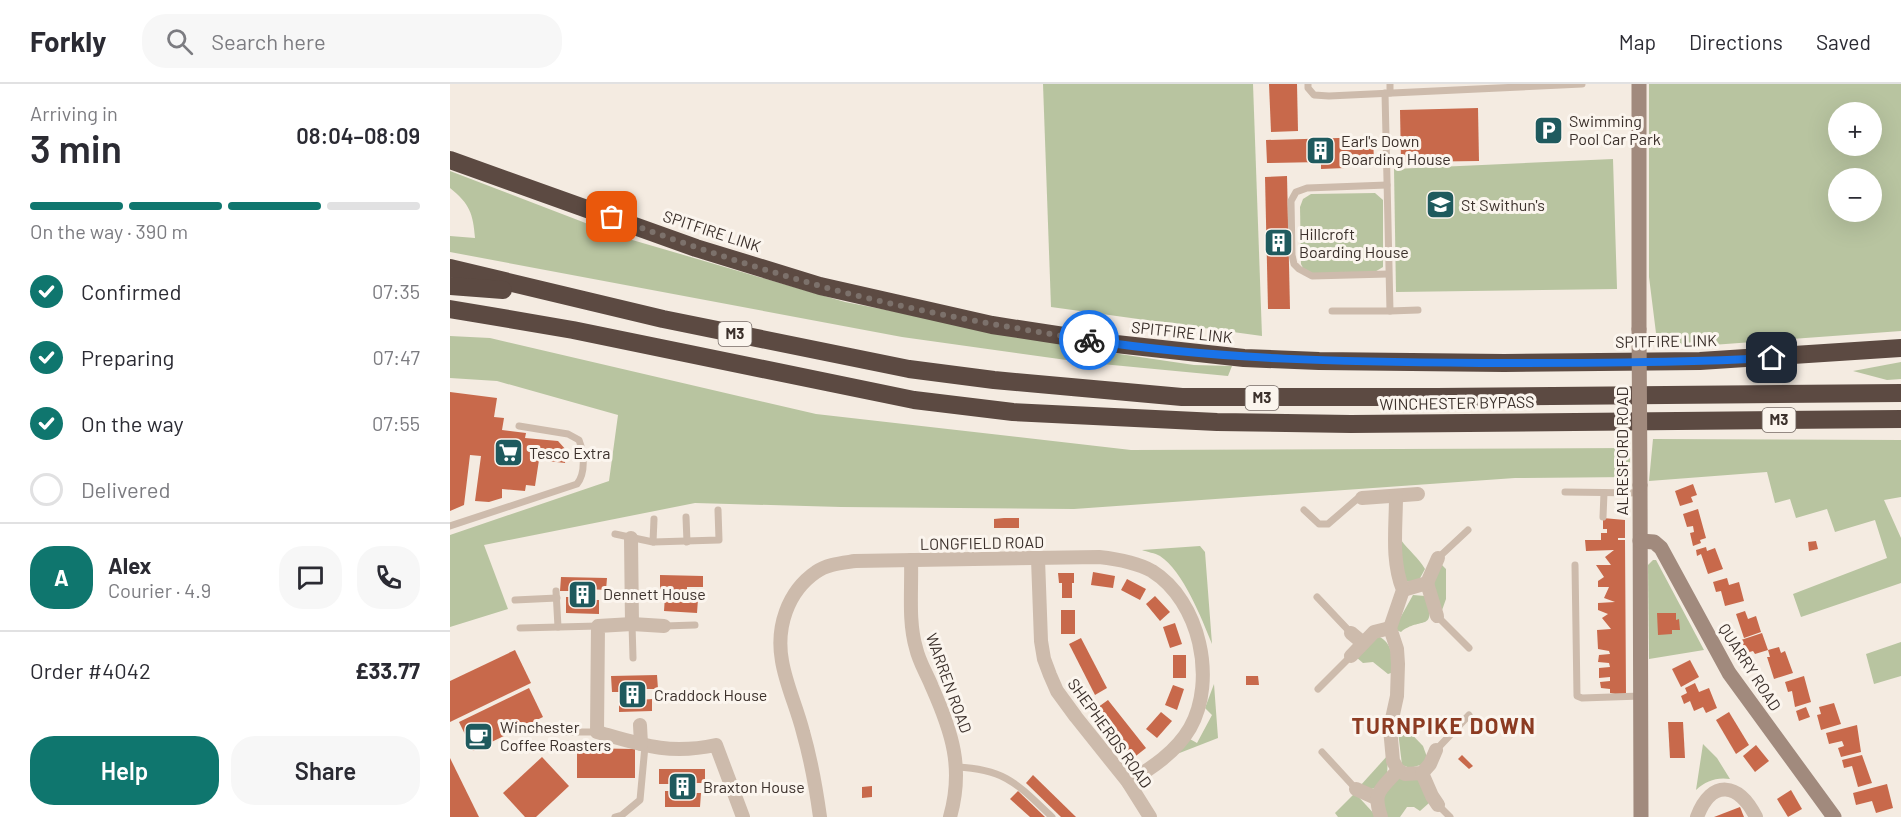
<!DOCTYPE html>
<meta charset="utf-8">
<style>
body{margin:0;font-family:Barlow,sans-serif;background:#f7f7f7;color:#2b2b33;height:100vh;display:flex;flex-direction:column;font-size:22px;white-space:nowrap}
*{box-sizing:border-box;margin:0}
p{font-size:20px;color:#7c7c81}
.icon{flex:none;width:33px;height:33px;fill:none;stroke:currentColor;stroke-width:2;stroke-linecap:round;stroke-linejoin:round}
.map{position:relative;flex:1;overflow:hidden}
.panel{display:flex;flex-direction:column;background:#fff;width:450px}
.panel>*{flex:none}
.fabs{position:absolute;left:1378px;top:18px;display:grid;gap:12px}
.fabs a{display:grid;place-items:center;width:54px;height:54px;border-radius:50%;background:#fff;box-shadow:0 6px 24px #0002;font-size:30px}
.pin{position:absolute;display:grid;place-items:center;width:51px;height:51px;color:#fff;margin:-26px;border-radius:12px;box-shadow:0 3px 9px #0006}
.courier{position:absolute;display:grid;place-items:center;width:60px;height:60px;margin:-30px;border:4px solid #1a73e8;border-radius:50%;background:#fff;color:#222;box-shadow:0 2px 8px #0007}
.summary em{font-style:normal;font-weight:600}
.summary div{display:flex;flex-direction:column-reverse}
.summary{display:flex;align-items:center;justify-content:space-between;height:102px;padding:0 30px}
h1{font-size:39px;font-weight:600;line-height:45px}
.bar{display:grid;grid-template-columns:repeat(4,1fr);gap:9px 6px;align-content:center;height:72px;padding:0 30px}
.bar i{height:8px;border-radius:4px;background:#e1e1e2}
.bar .on{background:#0f766e}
.bar p{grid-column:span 4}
.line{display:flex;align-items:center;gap:15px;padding:0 30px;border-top:2px solid #e1e1e2}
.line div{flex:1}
.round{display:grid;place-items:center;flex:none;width:63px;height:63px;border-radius:24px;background:#f7f7f7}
ol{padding:0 30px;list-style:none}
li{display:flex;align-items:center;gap:18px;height:66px}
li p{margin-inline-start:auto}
li .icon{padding:6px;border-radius:50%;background:#0f766e;color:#fff;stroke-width:4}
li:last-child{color:#7c7c81}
li i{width:33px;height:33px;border:3px solid #e1e1e2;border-radius:50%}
.button{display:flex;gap:12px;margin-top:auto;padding:12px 30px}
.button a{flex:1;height:69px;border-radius:24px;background:#0f766e;color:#fff;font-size:24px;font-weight:600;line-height:69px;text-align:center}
.button a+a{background:#f7f7f7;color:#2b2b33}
header{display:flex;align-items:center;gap:36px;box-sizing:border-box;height:84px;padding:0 30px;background:#fff;border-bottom:2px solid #e1e1e2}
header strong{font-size:28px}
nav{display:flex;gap:33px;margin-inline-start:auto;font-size:21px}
.search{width:420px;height:54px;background:#f7f7f7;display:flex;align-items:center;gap:15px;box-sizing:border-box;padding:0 21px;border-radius:24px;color:#7c7c81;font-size:22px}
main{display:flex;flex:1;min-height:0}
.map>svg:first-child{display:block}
</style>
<header>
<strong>Forkly</strong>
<div class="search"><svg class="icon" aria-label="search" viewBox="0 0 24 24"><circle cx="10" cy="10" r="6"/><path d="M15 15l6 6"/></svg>Search here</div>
<nav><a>Map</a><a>Directions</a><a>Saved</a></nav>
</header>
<main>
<section class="panel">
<div class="summary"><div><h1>3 min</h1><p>Arriving in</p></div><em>08:04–08:09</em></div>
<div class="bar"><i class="on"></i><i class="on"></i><i class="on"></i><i></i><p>On the way · 390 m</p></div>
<ol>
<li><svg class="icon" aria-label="check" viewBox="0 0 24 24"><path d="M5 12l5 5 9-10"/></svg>Confirmed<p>07:35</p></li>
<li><svg class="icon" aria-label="check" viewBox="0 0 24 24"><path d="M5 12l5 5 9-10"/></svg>Preparing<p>07:47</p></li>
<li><svg class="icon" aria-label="check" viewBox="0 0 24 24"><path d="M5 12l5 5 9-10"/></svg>On the way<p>07:55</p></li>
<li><i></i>Delivered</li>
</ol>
<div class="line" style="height:108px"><b class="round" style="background:#0f766e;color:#fff">A</b><div><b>Alex</b><p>Courier · 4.9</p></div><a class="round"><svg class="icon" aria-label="chat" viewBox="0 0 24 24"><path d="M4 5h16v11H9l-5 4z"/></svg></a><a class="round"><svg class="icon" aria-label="phone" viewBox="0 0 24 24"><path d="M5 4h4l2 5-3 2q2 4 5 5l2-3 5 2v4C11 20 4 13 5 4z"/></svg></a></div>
<div class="line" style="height:78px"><div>Order #4042</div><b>£33.77</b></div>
<div class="button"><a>Help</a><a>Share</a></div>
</section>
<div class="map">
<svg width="1451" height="733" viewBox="0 0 1451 733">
<rect width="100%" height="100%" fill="#f4ebe1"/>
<g fill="#b8c4a0" fill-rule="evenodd">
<path d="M593,0H803L812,252L601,223Z"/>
<path d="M1199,0H1451V247L1208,265L1199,193ZM1389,28H1422V62H1389ZM1389,94H1422V128H1389Z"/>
<path d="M1163,75L1167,205L946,208L944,85Z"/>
<path d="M0,87L172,153L395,218L649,267L744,281L782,282L778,292L631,278L452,253L0,168V152L25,154C23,130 20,120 0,104Z"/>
<path d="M925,109L933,116V183L923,189L863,191L854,186L851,180L850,123L853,115L861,110Z"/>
<path d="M0,252L40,254L366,330L681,366L1180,364V393L1065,394L624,425L391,423L245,419L34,461L58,525L0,543V451L159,397L168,331L47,297L0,294Z"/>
<path d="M1451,278V295L1437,296L1403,287Z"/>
<path d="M1203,355L1451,356V413L1434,416L1451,454V499L1351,533L1343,510L1437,474L1425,436L1385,448L1377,425L1346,434L1340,415L1325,419L1317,388L1199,397Z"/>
<path d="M951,456C959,467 968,473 975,485L969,496L955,498L949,489Z"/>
<path d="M750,462L755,468L762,560C752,535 733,487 710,472C705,469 697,468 692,466Z"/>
<path d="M1203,476H1206L1254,566L1199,575L1198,481Z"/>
<path d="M989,478L996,485V515L991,529C984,508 980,498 989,478Z"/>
<path d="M963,511L975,512C988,549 970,532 951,548L944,545Z"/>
<path d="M928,552C943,559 942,573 944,588L938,590L923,578L913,579L906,573Z"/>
<path d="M1451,558V592L1424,600L1416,570Z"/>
<path d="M764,600L768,654L727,670L738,654L747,659L762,631L755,624Z"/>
<path d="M949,637L973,662L977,673L974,680L960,684L952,681L947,639Z"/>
<path d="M1253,660L1267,674L1280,695C1266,693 1256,697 1246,706Z"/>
<path d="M938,671L937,693L926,704L916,706L910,702Z"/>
<path d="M949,694L972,695L979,719L970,727L964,723H957L950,733H936L931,712Z"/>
<path d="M905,709L927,733H888L885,729Z"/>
</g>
<g fill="#c8694b">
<path d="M819,0H847L848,47L821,48Z"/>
<path d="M1028,24L1029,77L951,78L950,26Z"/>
<path d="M923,53L924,77H895V84L871,85V78L817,79L816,56Z"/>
<path d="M837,92L840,225H818L815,93Z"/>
<path d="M0,308L47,314L44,333L54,334L52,346L76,349L75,354L108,357L117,367L115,379L89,376L85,402L76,401L75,407L52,405V414L39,418L25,417L31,372L20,371L14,421L0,427Z"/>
<path d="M1243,400L1247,411L1241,413L1243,418L1230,422L1225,407Z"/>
<path d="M1248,425L1256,454L1250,456L1251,459L1243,462L1240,449L1244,448L1243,442L1237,443L1233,430Z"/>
<path d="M554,434H569V444H544V435Z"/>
<path d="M1153,434L1175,436V454H1168V456H1175L1176,612L1160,609V605L1151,604L1150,598L1160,597V593L1149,594V584L1160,583L1159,579L1148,578L1149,571L1160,570L1159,567L1148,565L1147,546L1161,545L1152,534L1158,530L1148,526V519L1165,518L1154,514L1159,503H1148V497L1154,493L1146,481H1161L1155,473L1164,466L1136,467L1135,456H1151V449H1157V445H1153Z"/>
<path d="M1366,457L1368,465L1359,467L1358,458Z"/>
<path d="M1256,463L1257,467L1265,464L1273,485L1258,490L1251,470L1247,472L1246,466Z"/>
<path d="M643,488L665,492L663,504L641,501Z"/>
<path d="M608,489H624V499H622V514H612V499H609Z"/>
<path d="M210,491L253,492V503H237V515H248L247,529L214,527L215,512L223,513L224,506L210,505Z"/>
<path d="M111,493L157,494L156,506L138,505V516H149V530L116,529V513H125V507H110Z"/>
<path d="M1277,494L1279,501L1289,498L1294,517L1275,522L1271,507L1266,508L1263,498Z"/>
<path d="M677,495L696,505L690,516L671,506Z"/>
<path d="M705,512L720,528L710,537L696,520Z"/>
<rect x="611" y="526" width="14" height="24"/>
<path d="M1295,527L1298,535L1306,532L1311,548L1294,554L1286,530Z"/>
<path d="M1207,529H1226V536L1229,535L1230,546H1222V550L1208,551Z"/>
<path d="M725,539L732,560L720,564L713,543Z"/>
<path d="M1312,549L1318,566L1305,570L1303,567L1296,569L1291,556Z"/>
<path d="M631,554L657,604L645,611L619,560Z"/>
<path d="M1329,563L1331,569L1335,567L1343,589L1324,595L1317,573H1320L1318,566Z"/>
<path d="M65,566L81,599L0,638V597Z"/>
<rect x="723" y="571" width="13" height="23"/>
<path d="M1240,576L1249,593L1231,603L1222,585Z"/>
<path d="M207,591L208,605H191V616L202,615V627L169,628V615H176V608H162L161,592Z"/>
<path d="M796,592H808L809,601H796Z"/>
<path d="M1354,592L1361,618L1345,623L1342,607L1338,608L1335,598Z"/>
<path d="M1245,599L1249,608L1259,604L1267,624L1256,629L1253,623L1244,627L1240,617L1234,620L1231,612L1237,609L1235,604Z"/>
<path d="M723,601L734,605L727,626L715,621Z"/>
<path d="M79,604L93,633L23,667L9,638Z"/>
<path d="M658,616L696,664L682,675L674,663L676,662L659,640L657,642L644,626Z"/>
<path d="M1384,619L1391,640L1371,646L1367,631L1371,630L1369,623Z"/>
<path d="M1356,623L1360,633L1349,637L1346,627Z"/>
<path d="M711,628L722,637L707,654L696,645Z"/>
<path d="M1279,628L1299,661L1286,670L1266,636Z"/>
<path d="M1218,638H1233L1235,674H1220Z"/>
<path d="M1407,641L1411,668L1391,673L1388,664L1394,662L1392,657L1379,660L1376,649Z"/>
<path d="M1306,661L1319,677L1305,688L1293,672Z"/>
<path d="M127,664L185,665V694H127Z"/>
<path d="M1012,671L1023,682L1019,685L1008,675Z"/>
<path d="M1412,671L1422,699L1408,703L1402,682L1394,684L1392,676Z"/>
<path d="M92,673L119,702L86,733H75L53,709Z"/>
<path d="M0,674L29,733H0Z"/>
<path d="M209,685H255V699H239V709H251L250,723H215V707H225V700H209Z"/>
<path d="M583,691L626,733H611L576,699Z"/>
<path d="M1437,700L1443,724L1426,729L1422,717L1406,721L1403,709Z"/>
<path d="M422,702V713L412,714V703Z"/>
<path d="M1341,706L1352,725L1338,733L1327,715Z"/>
<path d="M568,707L595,733H580L560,715Z"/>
<path d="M1290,723L1294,733H1264Z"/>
</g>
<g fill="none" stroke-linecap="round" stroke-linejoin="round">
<g stroke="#cdbbac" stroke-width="7">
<path d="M858,0V4L864,11L879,12L1132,0"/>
<path d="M940,0V9"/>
<path d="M937,101L857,104L846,108L841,117L842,171L844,180L849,185L862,192L938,190"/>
<path d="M882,227H940L935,9"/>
<path d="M940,227L968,226"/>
<path d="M1115,408L1190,409"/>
<path d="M854,426L869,440H878L907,415L912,414"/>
<path d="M236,433L237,458"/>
<path d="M1153,433L1154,409"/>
<path d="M0,442L127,400C136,389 134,369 129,356L118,350L69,342"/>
<path d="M165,450L203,458L269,456L268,426"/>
<path d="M203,458L204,435"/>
<path d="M988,474L1018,446"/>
<path d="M1125,481L1127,612L1132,614L1191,612"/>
<path d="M106,507L108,543"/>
<path d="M867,513L901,549"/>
<path d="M65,516L107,514"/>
<path d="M987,532L1019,564"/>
<path d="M182,540L183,574"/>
<path d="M214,542L245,541"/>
<path d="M70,544L148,542"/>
<path d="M868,605L901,572"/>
<path d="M115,648H147"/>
<path d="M986,666L1019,631"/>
<path d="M872,668L906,705"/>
<path d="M507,683C556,685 568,701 602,733"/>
<path d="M988,721L1000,733"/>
<path d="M165,733L172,731L190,716L195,662"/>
</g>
<g stroke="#cdbbac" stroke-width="14">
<path d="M912,414L968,410"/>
<path d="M181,454L182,540"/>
<path d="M588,475L591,557L594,575L600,591L607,607L626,633L678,698L700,733"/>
<path d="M461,476C462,505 458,537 466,564C469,578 477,590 482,603C502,648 514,684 500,733"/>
<path d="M977,499L987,532"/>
<path d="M953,506L977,499L988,474"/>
<path d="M214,542L182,540L148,542L147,648C192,661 219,671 266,661L293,733"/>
<path d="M901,549L913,559"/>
<path d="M901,572L924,548L940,544"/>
<path d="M190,641L191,660"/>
<path d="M948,686L955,690L972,689L980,680L986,666"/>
<path d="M972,689L982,712L988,721"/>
<path d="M906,705L926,714"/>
<path d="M370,733C366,704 361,676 353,648C347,624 336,601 332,577C326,544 337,508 366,488C377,480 392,479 405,477L649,473C667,475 686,478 702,487C750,517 767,596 740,644C726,668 702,684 678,698"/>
<path d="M931,733C922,707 931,706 948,686L943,677L940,644L947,612L948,580L947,565L940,544L953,506C941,476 946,444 946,412"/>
<path d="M1247,733C1262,694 1289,699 1306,733"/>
</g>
<g stroke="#a18a7d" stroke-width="15">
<path d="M1189,0V245"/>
<path d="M1190,401L1191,733"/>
<path d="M1190,457L1204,458L1211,464L1279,589L1384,733"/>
</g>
<g stroke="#5c4a42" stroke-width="18">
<path d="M0,76L246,164L370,202L542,241L666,260L794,274L869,277L1054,279L1250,277L1451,264"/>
<path d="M0,184L213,235L459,285L544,296L732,313H987L1451,309"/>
<path d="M0,202L53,206"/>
<path d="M0,225L123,246L464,316L563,328L767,338L901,340L1451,335"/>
</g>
<path stroke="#a18a7d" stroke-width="15" d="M1189,245L1190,401"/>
</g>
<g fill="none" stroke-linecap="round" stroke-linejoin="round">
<path stroke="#7c716b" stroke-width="6" stroke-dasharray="0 10.8" d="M162,133C231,159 300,182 370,202C458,226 549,242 639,256"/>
<path stroke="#1a73e8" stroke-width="8" d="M639,256C769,276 899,278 1030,279C1127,279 1224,279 1322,274"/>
</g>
<defs>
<symbol id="parking-square" viewBox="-11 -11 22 22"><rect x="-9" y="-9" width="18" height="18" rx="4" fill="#1f5a5e" stroke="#fbf5ee"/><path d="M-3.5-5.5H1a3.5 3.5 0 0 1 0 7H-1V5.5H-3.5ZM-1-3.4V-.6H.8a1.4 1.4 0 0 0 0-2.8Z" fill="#fff"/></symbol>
<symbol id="building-square" viewBox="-11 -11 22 22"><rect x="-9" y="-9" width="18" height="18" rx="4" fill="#1f5a5e" stroke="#fbf5ee"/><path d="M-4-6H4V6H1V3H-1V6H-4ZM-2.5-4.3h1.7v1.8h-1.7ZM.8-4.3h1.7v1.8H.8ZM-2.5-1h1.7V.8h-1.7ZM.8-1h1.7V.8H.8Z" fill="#fff"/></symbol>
<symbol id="school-square" viewBox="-11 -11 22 22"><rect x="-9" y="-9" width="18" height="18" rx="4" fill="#1f5a5e" stroke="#fbf5ee"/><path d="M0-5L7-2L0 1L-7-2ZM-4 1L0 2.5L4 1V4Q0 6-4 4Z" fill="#fff"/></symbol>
<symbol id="supermarket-square" viewBox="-11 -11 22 22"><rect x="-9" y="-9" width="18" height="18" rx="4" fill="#1f5a5e" stroke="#fbf5ee"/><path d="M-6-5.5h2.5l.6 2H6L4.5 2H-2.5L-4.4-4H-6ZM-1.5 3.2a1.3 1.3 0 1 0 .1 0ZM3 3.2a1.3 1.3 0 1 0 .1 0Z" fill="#fff"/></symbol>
<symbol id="cafe-square" viewBox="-11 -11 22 22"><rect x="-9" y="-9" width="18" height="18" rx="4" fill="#1f5a5e" stroke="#fbf5ee"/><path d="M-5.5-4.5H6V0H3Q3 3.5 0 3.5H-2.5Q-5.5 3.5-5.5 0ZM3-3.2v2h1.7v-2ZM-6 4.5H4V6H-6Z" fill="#fff"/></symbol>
</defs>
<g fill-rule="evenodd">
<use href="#parking-square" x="1082" y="30" width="33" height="33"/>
<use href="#building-square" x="854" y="50" width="33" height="33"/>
<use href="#school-square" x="974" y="104" width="33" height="33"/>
<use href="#building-square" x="812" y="142" width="33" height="33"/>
<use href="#supermarket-square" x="42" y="352" width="33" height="33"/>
<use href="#building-square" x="116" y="494" width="33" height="33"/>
<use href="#building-square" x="166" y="594" width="33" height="33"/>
<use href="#cafe-square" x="12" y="636" width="33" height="33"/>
<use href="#building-square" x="216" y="686" width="33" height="33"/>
</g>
<g text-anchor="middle" stroke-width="6" stroke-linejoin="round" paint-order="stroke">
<g fill="#fbf5ee" stroke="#756b66" stroke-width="1.5">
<rect x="268.5" y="238" width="33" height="24" rx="4.5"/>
<rect x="795.5" y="302" width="33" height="24" rx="4.5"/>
<rect x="1312.5" y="324" width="33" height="24" rx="4.5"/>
</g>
<g font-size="15" font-weight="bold" fill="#3b302b">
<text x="285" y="255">M3</text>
<text x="812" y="319">M3</text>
<text x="1329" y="341">M3</text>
</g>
<g font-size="16" fill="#3b302b" stroke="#fbf5ee" text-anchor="start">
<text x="1119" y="43">Swimming<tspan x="1119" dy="18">Pool Car Park</tspan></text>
<text x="891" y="63">Earl's Down<tspan x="891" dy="18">Boarding House</tspan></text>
<text x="1011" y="127">St Swithun's</text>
<text x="849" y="156">Hillcroft<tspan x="849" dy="18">Boarding House</tspan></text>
<text x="79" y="375">Tesco Extra</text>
<text x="153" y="516">Dennett House</text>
<text x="204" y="617">Craddock House</text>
<text x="50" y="649">Winchester<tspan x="50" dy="18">Coffee Roasters</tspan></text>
<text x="253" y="709">Braxton House</text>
</g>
<g font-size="16" fill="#3b302b" stroke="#fbf5ee">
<text transform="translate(262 147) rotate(18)" y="6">SPITFIRE LINK</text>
<text transform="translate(732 248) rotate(6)" y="6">SPITFIRE LINK</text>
<text transform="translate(1216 257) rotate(-1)" y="6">SPITFIRE LINK</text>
<text transform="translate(1007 319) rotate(-1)" y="6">WINCHESTER BYPASS</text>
<text transform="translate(1172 367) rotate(-90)" y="6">ALRESFORD ROAD</text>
<text transform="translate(532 459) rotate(-1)" y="6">LONGFIELD ROAD</text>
<text transform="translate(1300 583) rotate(57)" y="6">QUARRY ROAD</text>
<text transform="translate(499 599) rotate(70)" y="6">WARREN ROAD</text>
<text transform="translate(660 649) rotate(54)" y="6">SHEPHERDS ROAD</text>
</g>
<g font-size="22" font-weight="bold" letter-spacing="1.5" fill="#8c3b22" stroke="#fbf5ee">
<text x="994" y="650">TURNPIKE DOWN</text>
</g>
</g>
</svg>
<div class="fabs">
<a>+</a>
<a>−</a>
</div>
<div class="pin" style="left:162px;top:133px;background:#ea580c"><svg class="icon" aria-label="bag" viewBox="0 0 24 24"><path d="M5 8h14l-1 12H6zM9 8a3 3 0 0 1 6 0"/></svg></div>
<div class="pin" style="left:1322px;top:274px;background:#1f2937"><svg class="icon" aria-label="home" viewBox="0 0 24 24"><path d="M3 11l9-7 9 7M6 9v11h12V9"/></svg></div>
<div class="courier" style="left:639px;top:256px"><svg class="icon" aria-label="bike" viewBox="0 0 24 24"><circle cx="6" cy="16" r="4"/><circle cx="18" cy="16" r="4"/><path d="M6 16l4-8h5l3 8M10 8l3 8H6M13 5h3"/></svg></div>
</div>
</main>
